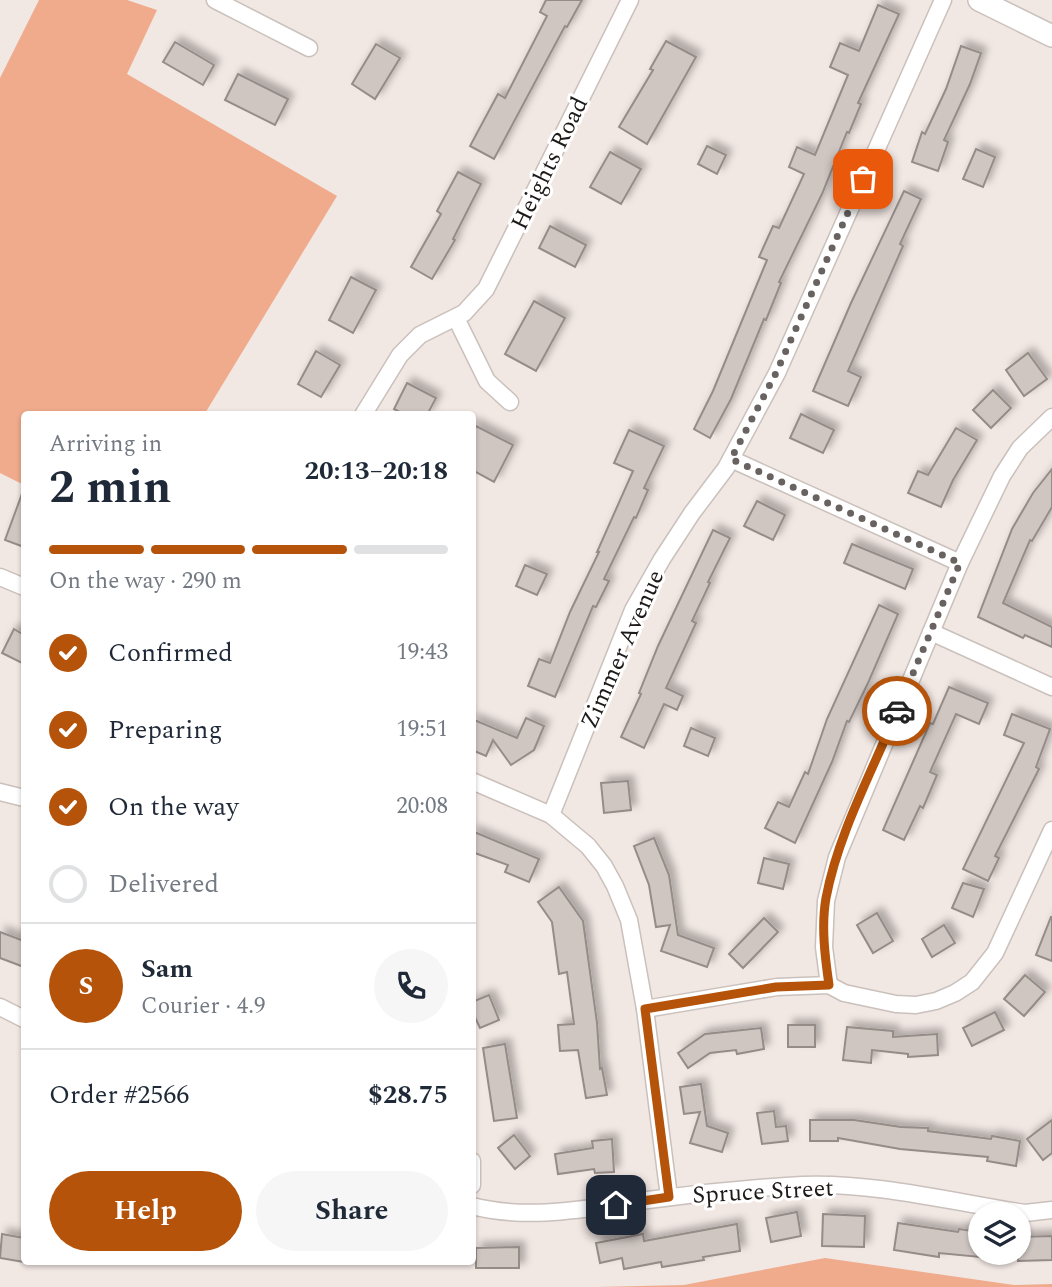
<!DOCTYPE html>
<meta charset="utf-8">
<style>
body{margin:0;font-family:Spectral,serif;background:#f6f6f7;color:#1f2937;height:100vh;display:flex;flex-direction:column;font-size:26px;white-space:nowrap}
*{box-sizing:border-box;margin:0}
p{font-size:23px;color:#747a83}
.icon{flex:none;width:38px;height:38px;fill:none;stroke:currentColor;stroke-width:2;stroke-linecap:round;stroke-linejoin:round}
.map{position:relative;flex:1;overflow:hidden}
.panel{position:absolute;left:21px;top:411px;width:455px;height:854px;display:flex;flex-direction:column;background:#fff;border-radius:7px;box-shadow:0 2px 5px #0004}
.panel>*{flex:none}
.buttons{position:absolute;left:968px;top:1202px;display:grid;gap:14px}
.buttons a{display:grid;place-items:center;width:63px;height:63px;border-radius:50%;background:#fff;box-shadow:0 2px 5px #0004;font-size:35px}
.pin{position:absolute;display:grid;place-items:center;width:60px;height:60px;color:#fff;margin:-30px;border-radius:14px;box-shadow:0 4px 10px #0006}
.courier{position:absolute;display:grid;place-items:center;width:70px;height:70px;margin:-35px;border:5px solid #b45309;border-radius:50%;background:#fff;color:#222;box-shadow:0 2px 9px #0007}
.headline em{font-style:normal;font-weight:700}
.headline div{display:flex;flex-direction:column-reverse}
.headline{display:flex;align-items:center;justify-content:space-between;height:119px;padding:0 28px}
h1{font-size:46px;font-weight:700;line-height:52px}
.bar{display:grid;grid-template-columns:repeat(4,1fr);gap:10px 7px;align-content:center;height:84px;padding:0 28px}
.bar i{height:9px;border-radius:5px;background:#e0e1e3}
.bar .active{background:#b45309}
.bar p{grid-column:span 4}
.line{display:flex;align-items:center;gap:18px;padding:0 28px;border-top:2px solid #e0e1e3}
.line div{flex:1}
.round{display:grid;place-items:center;flex:none;width:74px;height:74px;border-radius:37px;background:#f6f6f7}
ol{padding:0 28px;list-style:none}
li{display:flex;align-items:center;gap:21px;height:77px}
li p{margin-inline-start:auto}
li .icon{padding:7px;border-radius:50%;background:#b45309;color:#fff;stroke-width:4}
li:last-child{color:#747a83}
li i{width:38px;height:38px;border:4px solid #e0e1e3;border-radius:50%}
.action{display:flex;gap:14px;margin-top:auto;padding:14px 28px}
.action a{flex:1;height:80px;border-radius:42px;background:#b45309;color:#fff;font-size:28px;font-weight:700;line-height:80px;text-align:center}
.action a+a{background:#f6f6f7;color:#1f2937}
.map>svg:first-child{display:block}
</style>
<div class="map">
<svg width="1052" height="1287" viewBox="0 0 1052 1287">
<defs>
<filter id="shadow"><feDropShadow dx="5.5" dy="-5.5" stdDeviation="3.5" flood-color="#0004"/></filter>
</defs>
<rect width="100%" height="100%" fill="#f1e7e3"/>
<g fill="#f0ab8d">
<path d="M39,0H127L157,10L127,74L337,196L204,415H24V485L0,473V78Z"/>
<path d="M825,1258L1014,1285L1052,1284V1287H597L684,1285Z"/>
</g>
<g fill="#cfc6c2" stroke="#958c88" stroke-width="2" filter="url(#shadow)">
<path d="M546,0H582L567,27L565,26L494,159L470,146L498,94L505,98L547,16L540,12Z"/>
<path d="M878,5L899,14L858,103L861,104L849,133L847,132L822,194L779,282L781,283L766,320L764,319L731,399L710,438L694,429L713,391L767,260L759,257L773,226L779,228L804,174L789,167L797,147L815,155L848,75L830,67L840,43L859,51Z"/>
<path d="M666,41L696,57L647,144L619,127L653,70L650,69Z"/>
<path d="M175,42L214,65L203,85L163,62Z"/>
<path d="M376,44L400,58L375,99L352,84Z"/>
<path d="M961,46L981,53L970,84L944,140L948,142L938,171L912,162L922,132L925,134L946,89Z"/>
<path d="M238,74L288,99L275,125L225,100Z"/>
<path d="M707,146L726,155L717,174L698,164Z"/>
<path d="M976,149L995,157L983,187L963,179Z"/>
<path d="M610,152L641,169L621,204L590,187Z"/>
<path d="M458,172L481,184L453,239L455,240L432,279L411,267L441,214L437,211Z"/>
<path d="M904,191L921,199L900,244L903,246L848,371L861,377L848,406L813,391L851,303Z"/>
<path d="M550,226L586,245L575,267L539,248Z"/>
<path d="M351,277L376,290L353,333L329,320Z"/>
<path d="M534,301L565,318L536,371L505,354Z"/>
<path d="M316,351L340,365L321,397L298,384Z"/>
<path d="M1028,353L1047,379L1024,396L1006,370Z"/>
<path d="M407,383L436,398L427,415H405L394,409Z"/>
<path d="M993,390L1011,408L991,428L973,410Z"/>
<path d="M801,414L834,430L823,453L790,438Z"/>
<path d="M472,424L513,445L494,482L472,470Z"/>
<path d="M956,428L977,440L953,480L941,507L908,493L918,471L928,475Z"/>
<path d="M629,430L664,446L644,488L648,490L636,518L634,517L604,579L609,581L596,607L593,606L555,697L528,686L539,659L550,663L570,612L599,552H597L633,471L614,463Z"/>
<path d="M1052,469V507L1032,541L1030,540L1003,603L1052,627V647L1025,635L1023,638L978,617L1012,529L1033,493Z"/>
<path d="M23,491L24,492V547L5,540Z"/>
<path d="M757,501L785,515L773,540L744,526Z"/>
<path d="M713,530L730,538L708,582L710,583L692,621L696,623L666,688L683,696L677,710L664,704L644,748L621,737L641,694L639,693L658,646Z"/>
<path d="M852,544L913,569L905,589L844,563Z"/>
<path d="M525,565L547,574L537,595L516,586Z"/>
<path d="M879,605L898,614L868,683L849,722L847,721L832,762L795,843L765,828L778,802L789,807L805,772L808,774L827,719Z"/>
<path d="M14,629L24,635V664L2,653Z"/>
<path d="M949,687L988,703L979,724L956,714L930,772L937,775L923,808L920,806L904,840L883,830L930,723L933,724Z"/>
<path d="M1012,714L1050,729L1036,767L1039,769L995,856L999,858L988,881L963,869L1024,743L1004,735Z"/>
<path d="M526,718L544,726L534,750L511,765L493,740L486,756L472,750V719L517,738Z"/>
<path d="M691,728L715,738L708,756L684,746Z"/>
<path d="M628,781L631,810L604,813L601,783Z"/>
<path d="M472,831L539,859L529,882L505,872L508,865L472,852Z"/>
<path d="M654,838L669,875L678,935L714,948L707,967L661,951L670,925L656,927L649,885L634,846Z"/>
<path d="M764,858L789,864L783,889L758,883Z"/>
<path d="M963,883L984,889L973,917L952,908Z"/>
<path d="M559,887L583,921L597,1023L600,1069L602,1068L607,1095L586,1098L578,1050L560,1051L558,1025L574,1024L567,972L559,974L552,922L538,902Z"/>
<path d="M877,913L893,941L873,953L857,925Z"/>
<path d="M1051,917H1052V961L1036,955Z"/>
<path d="M764,918L778,932L743,968L729,954Z"/>
<path d="M944,925L955,943L932,957L922,939Z"/>
<path d="M0,932L24,941V967L0,958Z"/>
<path d="M1025,975L1045,992L1024,1016L1004,999Z"/>
<path d="M489,995L499,1020L480,1028L472,1011V1002Z"/>
<path d="M995,1012L1004,1030L972,1046L963,1028Z"/>
<rect x="788" y="1025" width="27" height="22"/>
<path d="M847,1027L893,1031V1037L937,1034L938,1055L908,1057V1054L872,1050L871,1063L843,1060Z"/>
<path d="M761,1028L764,1049L737,1054L736,1050L710,1053L688,1068L678,1053L705,1034Z"/>
<path d="M505,1044L517,1118L494,1121L483,1048Z"/>
<path d="M701,1084L707,1126L728,1133L722,1152L690,1143L700,1112L684,1114L680,1087Z"/>
<path d="M774,1111L776,1127L786,1126L788,1141L762,1144L757,1113Z"/>
<path d="M810,1120H854L901,1127L928,1128V1131L991,1139L992,1136L1020,1141L1016,1166L987,1161L988,1157L900,1149L838,1138V1141H810Z"/>
<path d="M1052,1120V1153L1043,1160L1027,1139Z"/>
<path d="M514,1135L530,1156L515,1169L498,1148Z"/>
<path d="M612,1139L614,1172L595,1173L594,1169L558,1174L555,1154L593,1148L592,1141Z"/>
<path d="M797,1212L801,1236L771,1242L766,1218Z"/>
<path d="M823,1214L865,1216L864,1247L822,1246Z"/>
<path d="M898,1223L958,1232L959,1229L980,1232V1257L939,1253V1257L894,1250Z"/>
<path d="M737,1224L740,1251L703,1257L704,1260L662,1267L661,1262L624,1269L622,1258L600,1263L596,1243L643,1234L644,1241Z"/>
<path d="M2,1234L24,1238V1262L0,1258Z"/>
<path d="M1052,1236V1260L1018,1261V1237Z"/>
<path d="M519,1247V1268H476V1248Z"/>
</g>
<g fill="none" stroke-linecap="round" stroke-linejoin="round">
<defs>
<g id="street">
<path d="M215,0L309,48"/>
<path d="M456,318L487,381L510,402"/>
<path d="M363,415L400,355L420,335L464,313L486,289L630,0"/>
<path d="M731,459L960,563"/>
<path d="M0,577L24,587"/>
<path d="M931,632L1052,687"/>
<path d="M472,781L551,815L588,846L604,866L615,886L629,920L645,1009L669,1197"/>
<path d="M0,792L24,798"/>
<path d="M551,815L633,610L662,559L692,513L726,468L777,373L943,0"/>
<path d="M829,985L824,947L826,901L837,857L960,563L1002,476L1020,448L1052,417"/>
<path d="M0,1007L24,1019"/>
<path d="M645,1009L777,987L829,985L844,993L896,1004L916,1005L936,1001L955,993L972,982L995,953L1052,830"/>
<path d="M472,1161V1185"/>
<path d="M472,1206C531,1221 589,1208 648,1200C699,1193 750,1188 802,1185C874,1182 953,1202 1025,1213L1052,1210"/>
</g>
<path id="secondary" d="M979,0L1052,36"/>
</defs>
<use href="#street" stroke="#cac0bc" stroke-width="19"/>
<use href="#secondary" stroke="#cac0bc" stroke-width="24"/>
<use href="#street" stroke="#fff" stroke-width="16"/>
<use href="#secondary" stroke="#fff" stroke-width="21"/>
</g>
<g fill="none" stroke-linecap="round" stroke-linejoin="round">
<path stroke="#686260" stroke-width="7" stroke-dasharray="0 12.6" d="M863,179L776,373L731,459L960,563L897,711"/>
<path stroke="#b45309" stroke-width="9" d="M616,1205L669,1197L645,1009L776,987L829,985C825,957 821,926 826,898C838,834 872,772 897,711"/>
</g>
<g text-anchor="middle" stroke-width="6" stroke-linejoin="round" paint-order="stroke">
<g font-size="24" fill="#1e1a19" stroke="#fff">
<text transform="translate(549 163) rotate(-64)" y="8">Heights Road</text>
<text transform="translate(622 649) rotate(-66)" y="8">Zimmer Avenue</text>
<text transform="translate(763 1191) rotate(-3)" y="8">Spruce Street</text>
</g>
</g>
</svg>
<div class="buttons">
<a><svg class="icon" aria-label="layers" viewBox="0 0 24 24"><path d="M12 4l9 5-9 5-9-5zM3 14l9 5 9-5"/></svg></a>
</div>
<div class="pin" style="left:863px;top:179px;background:#ea580c"><svg class="icon" aria-label="bag" viewBox="0 0 24 24"><path d="M5 8h14l-1 12H6zM9 8a3 3 0 0 1 6 0"/></svg></div>
<div class="pin" style="left:616px;top:1205px;background:#1f2937"><svg class="icon" aria-label="home" viewBox="0 0 24 24"><path d="M3 11l9-7 9 7M6 9v11h12V9"/></svg></div>
<div class="courier" style="left:897px;top:711px"><svg class="icon" aria-label="car" viewBox="0 0 24 24"><path d="M5 17H2v-5l4-1 3-4h7l3 4 3 1v5h-3M9 17h6M6 11h13"/><circle cx="7" cy="17" r="2"/><circle cx="17" cy="17" r="2"/></svg></div>
<section class="panel">
<div class="headline"><div><h1>2 min</h1><p>Arriving in</p></div><em>20:13–20:18</em></div>
<div class="bar"><i class="active"></i><i class="active"></i><i class="active"></i><i></i><p>On the way · 290 m</p></div>
<ol>
<li><svg class="icon" aria-label="check" viewBox="0 0 24 24"><path d="M5 12l5 5 9-10"/></svg>Confirmed<p>19:43</p></li>
<li><svg class="icon" aria-label="check" viewBox="0 0 24 24"><path d="M5 12l5 5 9-10"/></svg>Preparing<p>19:51</p></li>
<li><svg class="icon" aria-label="check" viewBox="0 0 24 24"><path d="M5 12l5 5 9-10"/></svg>On the way<p>20:08</p></li>
<li><i></i>Delivered</li>
</ol>
<div class="line" style="height:126px"><b class="round" style="background:#b45309;color:#fff">S</b><div><b>Sam</b><p>Courier · 4.9</p></div><a class="round"><svg class="icon" aria-label="phone" viewBox="0 0 24 24"><path d="M5 4h4l2 5-3 2q2 4 5 5l2-3 5 2v4C11 20 4 13 5 4z"/></svg></a></div>
<div class="line" style="height:91px"><div>Order #2566</div><b>$28.75</b></div>
<div class="action"><a>Help</a><a>Share</a></div>
</section>
</div>
